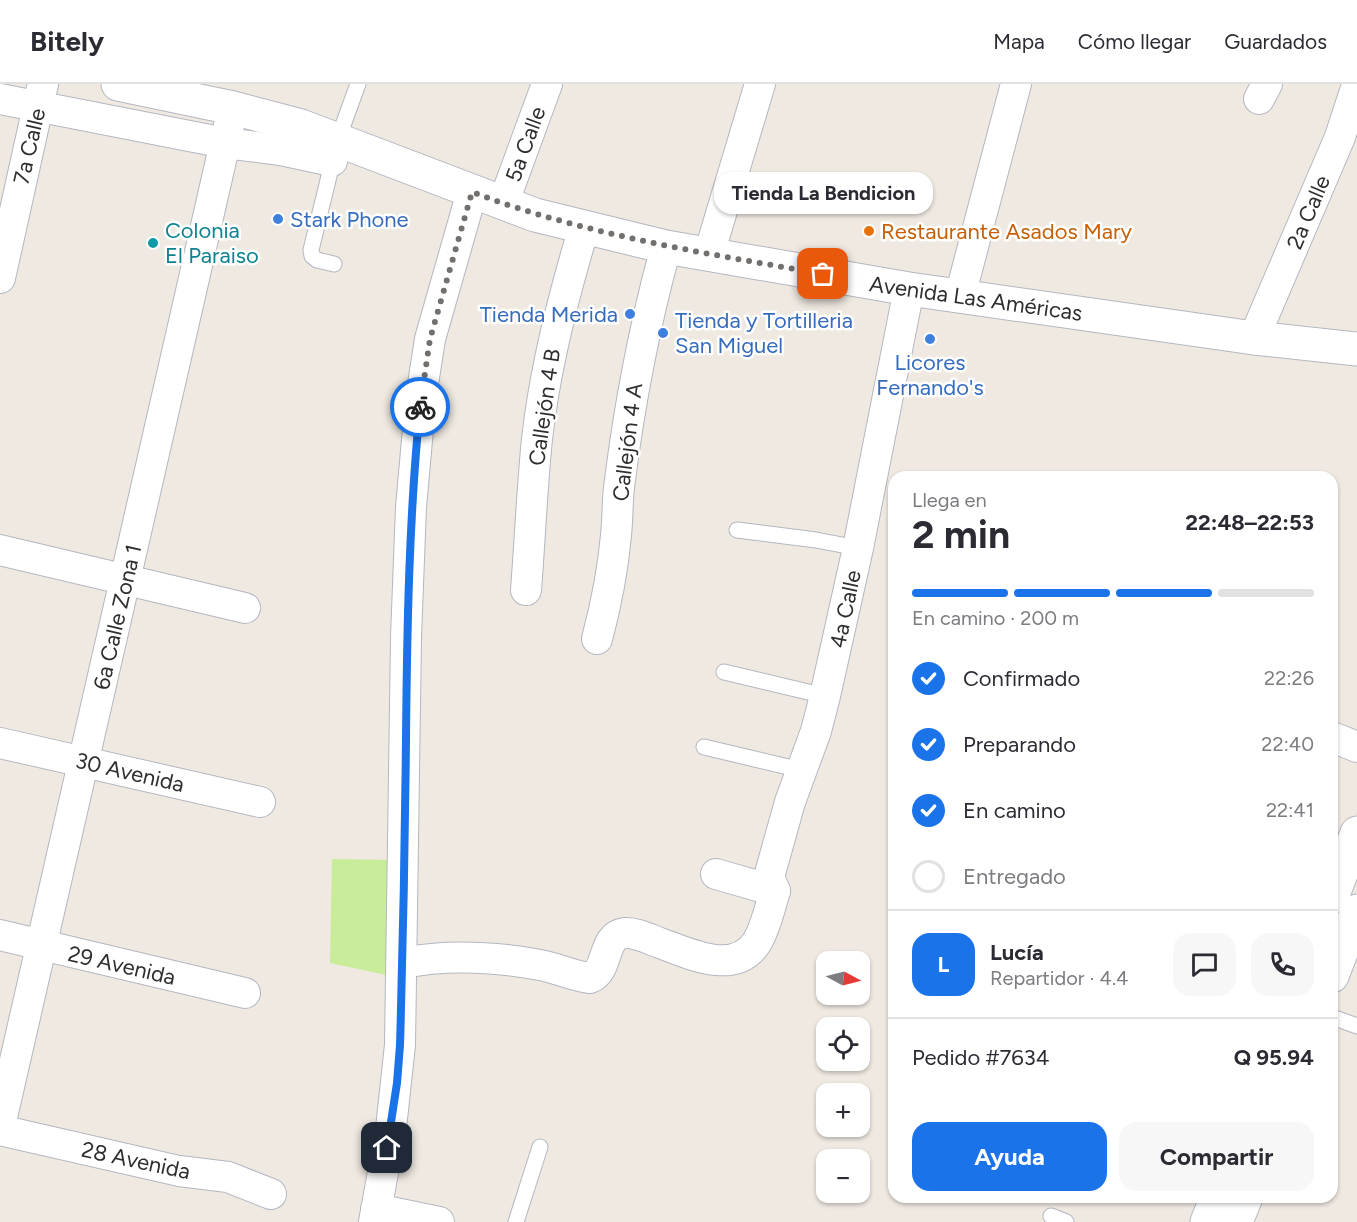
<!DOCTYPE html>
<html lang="es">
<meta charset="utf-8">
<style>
body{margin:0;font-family:Figtree,sans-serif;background:#f7f7f7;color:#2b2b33;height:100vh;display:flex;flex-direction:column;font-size:22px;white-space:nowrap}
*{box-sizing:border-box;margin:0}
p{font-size:20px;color:#7c7c81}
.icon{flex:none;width:33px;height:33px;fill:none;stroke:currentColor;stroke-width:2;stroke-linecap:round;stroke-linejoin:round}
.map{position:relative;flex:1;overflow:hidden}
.panel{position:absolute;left:888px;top:387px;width:450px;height:732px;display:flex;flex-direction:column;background:#fff;border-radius:18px;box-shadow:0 2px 4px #0004}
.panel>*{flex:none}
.needle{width:39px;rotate:97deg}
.buttons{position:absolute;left:816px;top:867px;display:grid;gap:12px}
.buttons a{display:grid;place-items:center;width:54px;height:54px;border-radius:12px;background:#fff;box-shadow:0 2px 4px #0004;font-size:30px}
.pin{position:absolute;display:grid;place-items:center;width:51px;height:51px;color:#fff;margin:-26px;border-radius:12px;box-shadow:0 3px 9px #0006}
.courier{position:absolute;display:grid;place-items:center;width:60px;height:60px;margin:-30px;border:4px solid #1a73e8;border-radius:50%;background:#fff;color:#222;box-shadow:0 2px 8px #0007}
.bubble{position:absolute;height:42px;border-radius:18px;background:#fff;box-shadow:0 2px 4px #0004;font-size:20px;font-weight:700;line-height:42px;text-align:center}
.overview em{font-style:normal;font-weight:700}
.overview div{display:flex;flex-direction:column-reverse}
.overview{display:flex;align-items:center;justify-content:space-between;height:102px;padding:0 24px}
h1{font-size:39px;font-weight:700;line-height:45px}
.bar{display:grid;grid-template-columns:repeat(4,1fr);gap:9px 6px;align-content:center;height:72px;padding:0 24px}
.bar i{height:8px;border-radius:4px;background:#e1e1e2}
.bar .on{background:#1a73e8}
.bar p{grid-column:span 4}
.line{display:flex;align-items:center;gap:15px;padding:0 24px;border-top:2px solid #e1e1e2}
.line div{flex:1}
.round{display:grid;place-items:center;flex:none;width:63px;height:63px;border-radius:18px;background:#f7f7f7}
ol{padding:0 24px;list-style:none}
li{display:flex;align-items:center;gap:18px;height:66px}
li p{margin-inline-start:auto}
li .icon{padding:6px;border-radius:50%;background:#1a73e8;color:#fff;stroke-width:4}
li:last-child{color:#7c7c81}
li i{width:33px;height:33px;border:3px solid #e1e1e2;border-radius:50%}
.cta{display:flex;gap:12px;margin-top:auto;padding:12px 24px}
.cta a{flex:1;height:69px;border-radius:18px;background:#1a73e8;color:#fff;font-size:24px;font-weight:700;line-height:69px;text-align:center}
.cta a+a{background:#f7f7f7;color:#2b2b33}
header{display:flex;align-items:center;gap:36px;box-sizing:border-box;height:84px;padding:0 30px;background:#fff;border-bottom:2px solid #e1e1e2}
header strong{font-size:28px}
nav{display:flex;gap:33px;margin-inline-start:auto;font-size:21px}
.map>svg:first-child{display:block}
</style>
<header>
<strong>Bitely</strong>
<nav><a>Mapa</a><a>Cómo llegar</a><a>Guardados</a></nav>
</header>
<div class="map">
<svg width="1357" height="1138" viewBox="0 0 1357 1138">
<rect width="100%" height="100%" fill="#efe9e1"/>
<path fill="#c9ec9a" d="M332,775L395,776L391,892L330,879Z"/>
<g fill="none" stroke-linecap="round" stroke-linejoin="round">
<defs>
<g id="lane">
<path d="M334,180L317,176L312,172L311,166L338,55L358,0"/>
<path d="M737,446L816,456L858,464"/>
<path d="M724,588L825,612"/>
<path d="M704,663L801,686"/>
<path d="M1332,933L1357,942"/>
<path d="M1051,1132L1066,1138"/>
<path d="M516,1138L540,1063"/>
</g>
<g id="street">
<path d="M0,15L225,59L281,66L332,77"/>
<path d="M1259,15L1267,0"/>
<path d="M503,120L547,0"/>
<path d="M709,170L760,0"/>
<path d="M0,194L43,0"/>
<path d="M960,212L1016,0"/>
<path d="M1254,254L1340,53L1357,1"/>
<path d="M0,466L245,524"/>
<path d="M526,506C530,455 532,405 537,355C545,283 563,213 584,144"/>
<path d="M597,555C606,521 613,486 616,451C618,433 617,414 620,396C630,317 645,240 666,163"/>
<path d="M1332,653L1357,663"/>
<path d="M0,659L260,718"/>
<path d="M716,790L775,807"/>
<path d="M0,851L245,909"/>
<path d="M403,879C448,870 496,873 540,881C557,884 573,892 590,894C609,887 602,852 624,849C636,848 649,855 660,859C688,869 735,893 757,858C766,843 770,823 775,807L769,793L790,718L816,647L825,612L858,464L909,205"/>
<path d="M0,1042L233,24"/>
<path d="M0,1046L179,1087L228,1093L271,1110"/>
<path d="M376,1125L439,1138"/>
<path d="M374,1138L391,1044L400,961L406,553L411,423L417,356L423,300L430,255L472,108"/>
</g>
<g id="secondary">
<path d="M118,0L233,24L301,42L535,131L666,163L909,205L1254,254L1357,265"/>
<path d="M1332,813L1357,749"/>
<path d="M1332,892L1357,827"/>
<path d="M1207,1138L1217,1113"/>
<path d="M1236,1138L1246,1113"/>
</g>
</defs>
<use href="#lane" stroke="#b4b7c1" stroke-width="17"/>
<use href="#street" stroke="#b4b7c1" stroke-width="32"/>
<use href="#secondary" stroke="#b4b7c1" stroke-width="35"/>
<use href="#lane" stroke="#fff" stroke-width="15"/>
<use href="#street" stroke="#fff" stroke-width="30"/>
<use href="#secondary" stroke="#fff" stroke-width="33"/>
</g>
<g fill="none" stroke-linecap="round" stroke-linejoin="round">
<path stroke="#726f6d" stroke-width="6" stroke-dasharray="0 10.8" d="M420,323L430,255L472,108C585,151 704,169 823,190"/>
<path stroke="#1a73e8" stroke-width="8" d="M387,1064L397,999L400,961C403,859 405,757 406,655C407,544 409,434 420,323"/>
</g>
<g fill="#3f7fe0" stroke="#fff" stroke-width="2">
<circle cx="278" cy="135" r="6"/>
<circle cx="630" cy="230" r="6"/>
<circle cx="663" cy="249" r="6"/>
<circle cx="930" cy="255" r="6"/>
</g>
<circle fill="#e8710a" stroke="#fff" stroke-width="2" cx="869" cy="147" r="6"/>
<circle fill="#0f9aa8" stroke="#fff" stroke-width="2" cx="153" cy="159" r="6"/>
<g text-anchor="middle" stroke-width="5" stroke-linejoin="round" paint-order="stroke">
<g font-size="22" fill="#2e2e2e" stroke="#fff">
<text transform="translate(525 60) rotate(-70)" y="8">5a Calle</text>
<text transform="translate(29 62) rotate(-77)" y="8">7a Calle</text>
<text transform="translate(1308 128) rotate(-67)" y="8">2a Calle</text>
<text transform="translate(976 214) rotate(8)" y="8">Avenida Las Américas</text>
<text transform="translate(544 323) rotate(-82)" y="8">Callejón 4 B</text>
<text transform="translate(627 358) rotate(-83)" y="8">Callejón 4 A</text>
<text transform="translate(845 525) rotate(-78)" y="8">4a Calle</text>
<text transform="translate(117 533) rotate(-77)" y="8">6a Calle Zona 1</text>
<text transform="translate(130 688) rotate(13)" y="8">30 Avenida</text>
<text transform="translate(122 881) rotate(13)" y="8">29 Avenida</text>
<text transform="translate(136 1076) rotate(12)" y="8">28 Avenida</text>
</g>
<g font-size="22" fill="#366cbe" stroke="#fff" text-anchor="start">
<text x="290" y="143">Stark Phone</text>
<text x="618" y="238" text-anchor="end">Tienda Merida</text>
<text x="675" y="244">Tienda y Tortilleria<tspan x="675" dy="25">San Miguel</tspan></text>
<text x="930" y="286" text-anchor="middle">Licores<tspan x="930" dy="25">Fernando's</tspan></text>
</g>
<g font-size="22" fill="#0d838f" stroke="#fff" text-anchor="start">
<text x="165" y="154">Colonia<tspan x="165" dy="25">El Paraiso</tspan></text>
</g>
<g font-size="22" fill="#c56008" stroke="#fff" text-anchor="start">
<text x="881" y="155">Restaurante Asados Mary</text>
</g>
</g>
</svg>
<div class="buttons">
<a><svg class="needle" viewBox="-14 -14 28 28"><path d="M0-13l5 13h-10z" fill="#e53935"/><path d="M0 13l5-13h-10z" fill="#7c7c81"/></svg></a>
<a><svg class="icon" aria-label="locate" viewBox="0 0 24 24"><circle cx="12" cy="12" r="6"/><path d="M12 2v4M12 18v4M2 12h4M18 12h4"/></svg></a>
<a>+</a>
<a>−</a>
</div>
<div class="pin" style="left:823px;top:190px;background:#ea580c"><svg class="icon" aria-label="bag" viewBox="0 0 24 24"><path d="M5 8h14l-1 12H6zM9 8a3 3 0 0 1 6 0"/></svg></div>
<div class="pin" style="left:387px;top:1064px;background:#1f2937"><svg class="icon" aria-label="home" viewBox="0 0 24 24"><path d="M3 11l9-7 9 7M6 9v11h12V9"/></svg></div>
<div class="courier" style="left:420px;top:323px"><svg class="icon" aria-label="bike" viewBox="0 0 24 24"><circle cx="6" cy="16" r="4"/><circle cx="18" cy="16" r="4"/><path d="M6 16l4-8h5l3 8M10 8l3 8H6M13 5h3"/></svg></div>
<div class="bubble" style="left:714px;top:88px;width:219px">Tienda La Bendicion</div>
<section class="panel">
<div class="overview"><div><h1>2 min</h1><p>Llega en</p></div><em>22:48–22:53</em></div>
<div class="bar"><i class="on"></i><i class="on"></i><i class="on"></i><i></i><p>En camino · 200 m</p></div>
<ol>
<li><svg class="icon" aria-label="check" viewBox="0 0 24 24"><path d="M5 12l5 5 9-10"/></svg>Confirmado<p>22:26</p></li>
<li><svg class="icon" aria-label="check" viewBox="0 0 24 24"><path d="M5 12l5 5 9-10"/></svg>Preparando<p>22:40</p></li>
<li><svg class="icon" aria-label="check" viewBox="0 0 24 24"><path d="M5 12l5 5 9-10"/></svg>En camino<p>22:41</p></li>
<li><i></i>Entregado</li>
</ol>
<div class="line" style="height:108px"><b class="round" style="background:#1a73e8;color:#fff">L</b><div><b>Lucía</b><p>Repartidor · 4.4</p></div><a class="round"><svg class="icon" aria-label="chat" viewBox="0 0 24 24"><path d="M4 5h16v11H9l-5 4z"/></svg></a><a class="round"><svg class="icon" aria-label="phone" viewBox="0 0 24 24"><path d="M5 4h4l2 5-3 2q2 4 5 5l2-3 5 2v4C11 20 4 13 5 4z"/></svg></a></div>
<div class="line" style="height:78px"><div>Pedido #7634</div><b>Q 95.94</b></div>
<div class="cta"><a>Ayuda</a><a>Compartir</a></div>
</section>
</div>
